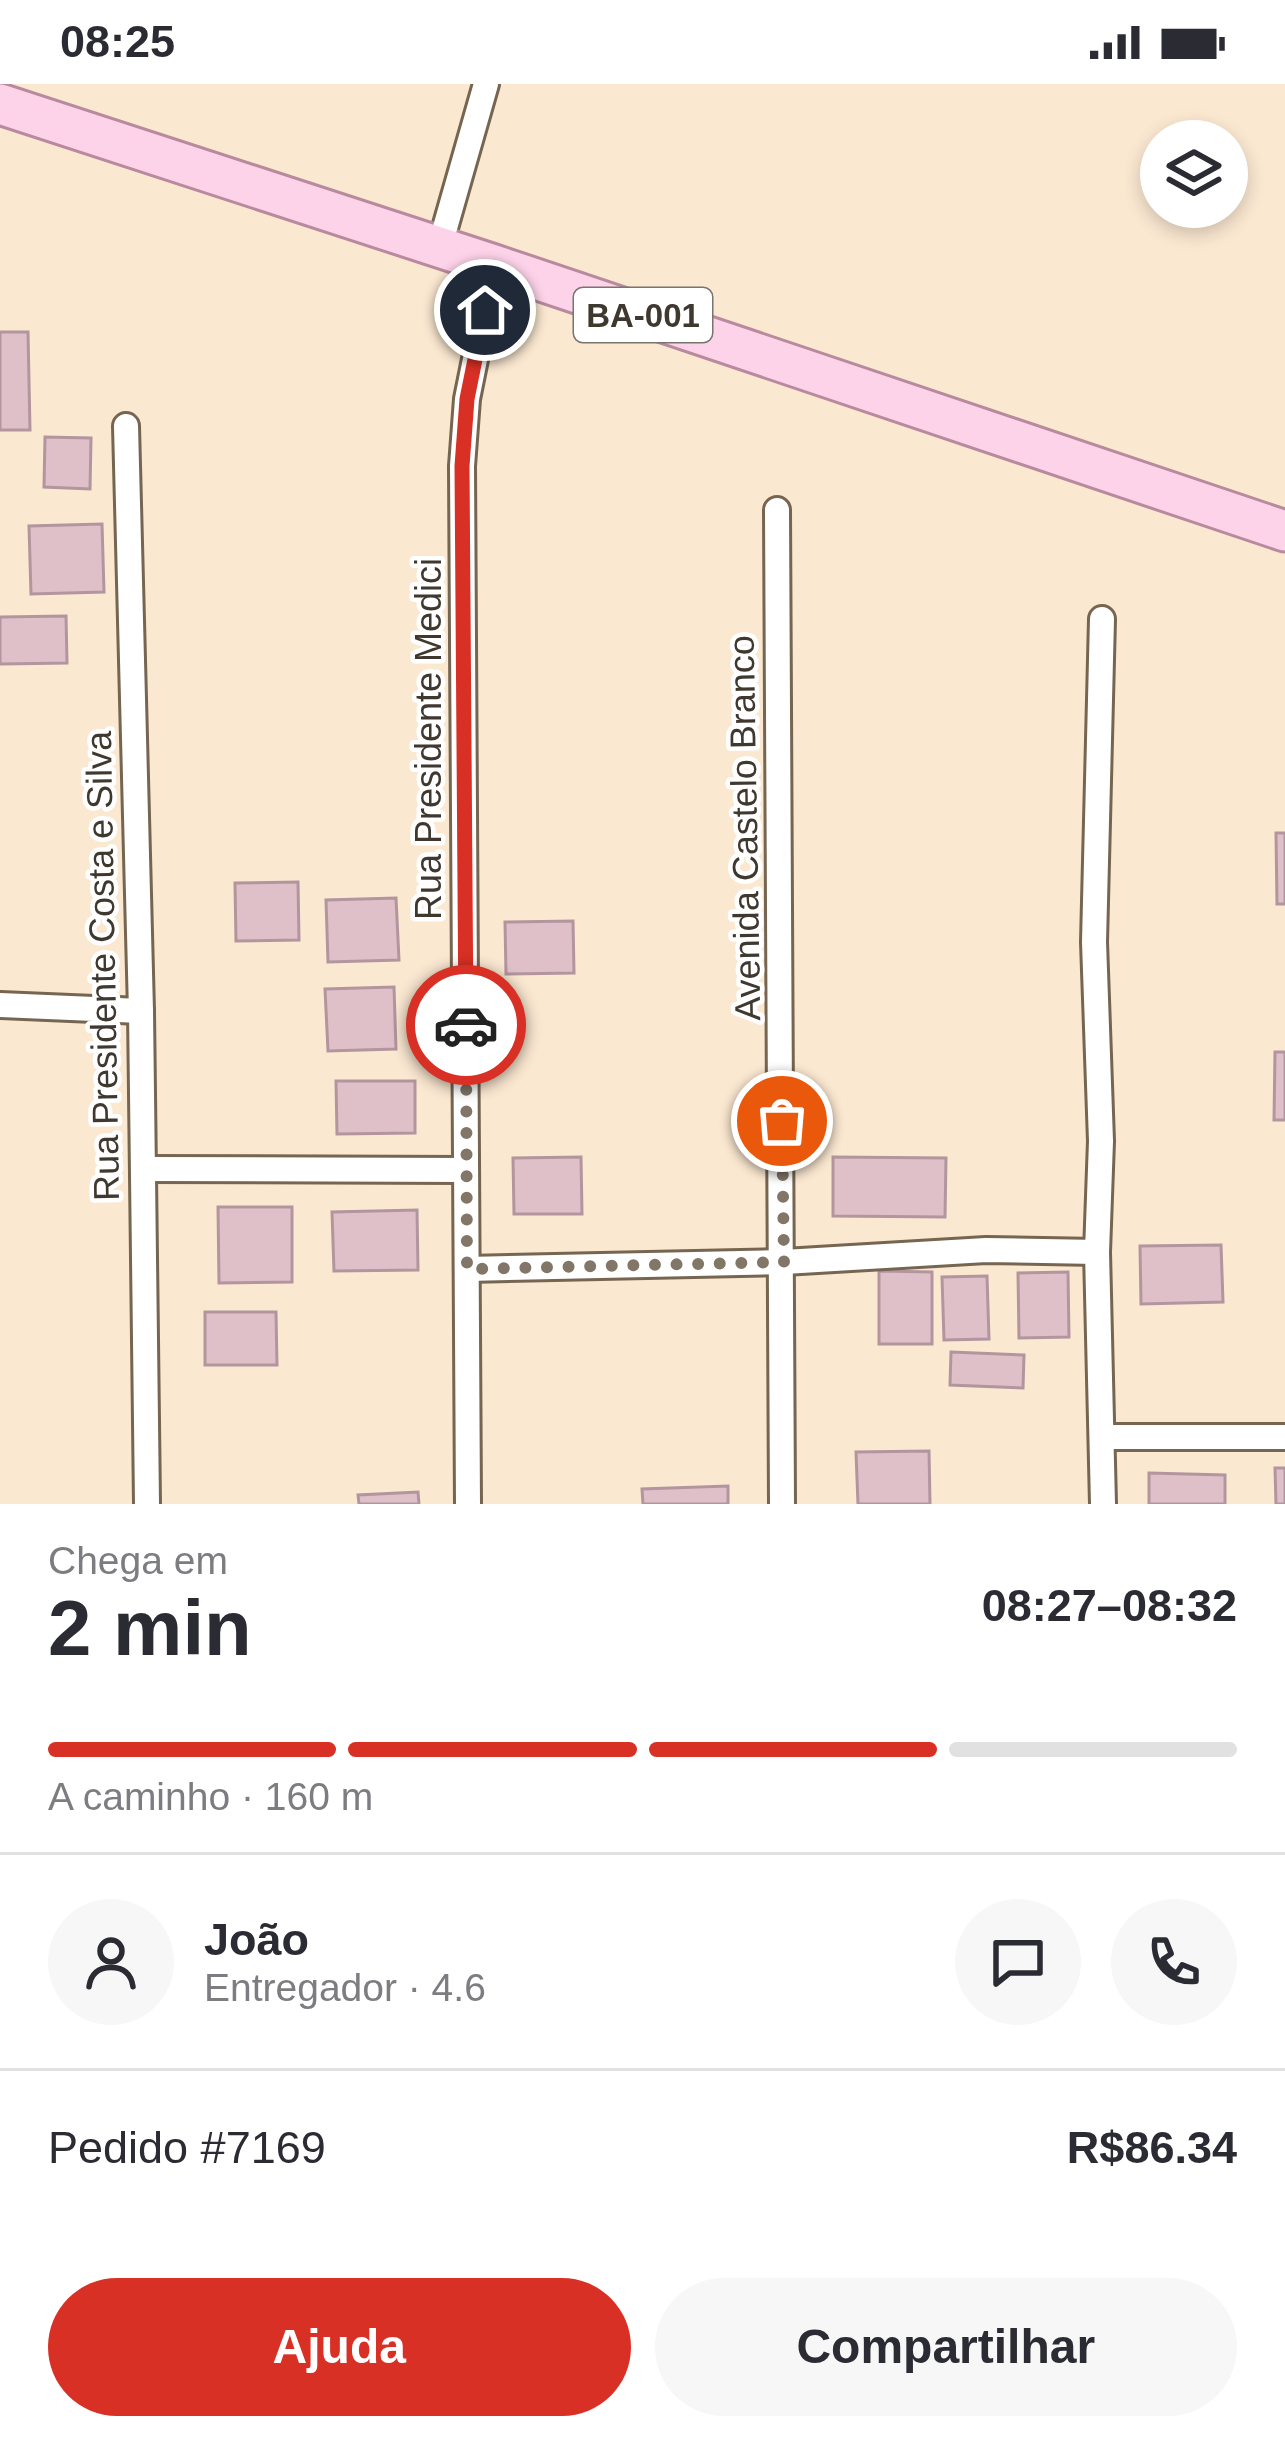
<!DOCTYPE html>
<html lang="pt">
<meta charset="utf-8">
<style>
body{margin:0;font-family:Helvetica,sans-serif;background:#f7f7f7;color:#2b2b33;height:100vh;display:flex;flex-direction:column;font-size:45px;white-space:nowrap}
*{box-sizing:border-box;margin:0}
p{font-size:39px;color:#7c7c81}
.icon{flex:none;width:66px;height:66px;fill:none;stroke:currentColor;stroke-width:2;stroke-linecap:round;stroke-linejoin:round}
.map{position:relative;height:1420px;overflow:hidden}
.panel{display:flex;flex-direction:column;background:#fff;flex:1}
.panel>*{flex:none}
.controls{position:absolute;left:1140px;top:36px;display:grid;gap:24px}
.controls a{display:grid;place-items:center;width:108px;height:108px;border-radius:50%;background:#fff;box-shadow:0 6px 18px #0003;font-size:60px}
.pin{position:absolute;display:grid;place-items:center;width:102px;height:102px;color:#fff;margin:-51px;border:6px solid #fff;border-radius:50%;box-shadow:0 3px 12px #0007}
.courier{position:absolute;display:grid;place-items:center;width:120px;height:120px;margin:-60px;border:9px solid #d93025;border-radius:50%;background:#fff;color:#222;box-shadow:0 3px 15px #0007}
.headline em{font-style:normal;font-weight:600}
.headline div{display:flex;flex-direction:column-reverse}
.headline{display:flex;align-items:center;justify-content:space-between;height:204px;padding:0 48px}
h1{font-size:78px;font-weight:600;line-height:90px}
.bar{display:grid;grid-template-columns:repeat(4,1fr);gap:18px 12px;align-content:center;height:144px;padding:0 48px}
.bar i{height:15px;border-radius:9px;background:#e1e1e2}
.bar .selected{background:#d93025}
.bar p{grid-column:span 4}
.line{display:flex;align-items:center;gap:30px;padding:0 48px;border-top:3px solid #e1e1e2}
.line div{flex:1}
.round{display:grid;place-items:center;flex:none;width:126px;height:126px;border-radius:63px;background:#f7f7f7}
.primary-button{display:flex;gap:24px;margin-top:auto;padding:24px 48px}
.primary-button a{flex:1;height:138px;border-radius:72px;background:#d93025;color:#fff;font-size:48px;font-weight:600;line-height:138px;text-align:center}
.primary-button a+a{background:#f7f7f7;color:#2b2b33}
.status{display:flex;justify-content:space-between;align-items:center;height:84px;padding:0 60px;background:#fff;direction:ltr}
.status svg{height:33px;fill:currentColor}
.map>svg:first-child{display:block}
</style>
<div class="status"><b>08:25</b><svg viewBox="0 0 49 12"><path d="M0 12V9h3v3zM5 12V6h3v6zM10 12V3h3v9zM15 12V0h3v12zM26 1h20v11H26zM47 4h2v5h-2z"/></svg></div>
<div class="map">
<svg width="1285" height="1420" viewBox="0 0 1285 1420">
<rect width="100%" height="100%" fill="#fbe8d1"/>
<g fill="#dfc0c9" stroke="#b2959e" stroke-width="3">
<path d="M0,248H28L30,346H0Z"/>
<path d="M45,353L91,354L90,405L44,403Z"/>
<path d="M102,440L104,508L31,510L29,442Z"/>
<path d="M66,532L67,579L0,580V533Z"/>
<path d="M1276,749H1285V820H1277Z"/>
<path d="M298,798L299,856L236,857L235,799Z"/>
<path d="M396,814L399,876L328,878L326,816Z"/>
<path d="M573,837L574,889L506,890L505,838Z"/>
<path d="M394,903L396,965L328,967L325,905Z"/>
<path d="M1275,968H1285V1036H1274Z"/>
<path d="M336,997H415V1049L337,1050Z"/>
<path d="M581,1073L582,1130H514L513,1074Z"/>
<path d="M833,1073L946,1074L945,1133L833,1132Z"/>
<path d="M218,1123H292V1198L219,1199Z"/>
<path d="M417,1126L418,1186L334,1187L332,1128Z"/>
<path d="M1221,1161L1223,1218L1141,1220L1140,1162Z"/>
<path d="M879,1187L932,1188V1260H879Z"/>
<path d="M1068,1188L1069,1253L1019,1254L1018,1189Z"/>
<path d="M987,1192L989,1255L944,1256L942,1193Z"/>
<path d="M205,1228H276L277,1281H205Z"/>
<path d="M951,1268L1024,1271L1023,1304L950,1301Z"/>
<path d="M929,1367L930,1420H858L856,1368Z"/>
<path d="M1275,1384H1285V1420H1276Z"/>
<path d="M1149,1389L1225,1391V1420H1149Z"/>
<path d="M728,1402V1420H643L642,1405Z"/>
<path d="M418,1408L419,1420H359L358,1411Z"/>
</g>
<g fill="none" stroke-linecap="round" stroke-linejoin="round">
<defs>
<g id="minor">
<path d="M439,165L486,0"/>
<path d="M126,342L141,927L147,1420"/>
<path d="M777,426L782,1420"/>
<path d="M0,921L141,927"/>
<path d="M143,1085L466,1086"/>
<path d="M1097,1168L1103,1420"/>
<path d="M467,1185L784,1178L986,1166L1097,1168L1101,1057L1094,858L1102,535"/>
<path d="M1103,1353H1285"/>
<path d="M468,1420L462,382L467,315L494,181"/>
</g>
<path id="primary" d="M0,20L494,181L1285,447"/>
</defs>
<use href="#minor" stroke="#756551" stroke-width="30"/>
<use href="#primary" stroke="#b9899e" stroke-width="45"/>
<use href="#minor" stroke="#fff" stroke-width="24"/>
<use href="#primary" stroke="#fdd3e9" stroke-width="39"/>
</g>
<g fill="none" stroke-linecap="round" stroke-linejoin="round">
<path stroke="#817668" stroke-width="12" stroke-dasharray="0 21.6" d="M466,941L467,1185L784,1178L782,1037"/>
<path stroke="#d93025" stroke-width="15" d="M466,941L462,382L467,315L485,226"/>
</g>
<g text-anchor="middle" stroke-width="9" stroke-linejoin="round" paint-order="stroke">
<rect fill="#fff" stroke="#79746d" stroke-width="3" x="574" y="204" width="138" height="54" rx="9"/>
<g font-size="33" font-weight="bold" fill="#3f382f">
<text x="643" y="243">BA-001</text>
</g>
<g font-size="36" fill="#3f382f" stroke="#fff">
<text transform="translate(428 655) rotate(-90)" y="13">Rua Presidente Medici</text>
<text transform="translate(744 744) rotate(-91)" y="13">Avenida Castelo Branco</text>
<text transform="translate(102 882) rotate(-91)" y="13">Rua Presidente Costa e Silva</text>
</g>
</g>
</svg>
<div class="controls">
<a><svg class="icon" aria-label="layers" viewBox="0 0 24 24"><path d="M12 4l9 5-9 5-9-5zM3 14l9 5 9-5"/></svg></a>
</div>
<div class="pin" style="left:782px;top:1037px;background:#ea580c"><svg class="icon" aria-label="bag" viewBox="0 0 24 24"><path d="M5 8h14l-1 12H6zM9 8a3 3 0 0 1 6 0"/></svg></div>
<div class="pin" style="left:485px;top:226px;background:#1f2937"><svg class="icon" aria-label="home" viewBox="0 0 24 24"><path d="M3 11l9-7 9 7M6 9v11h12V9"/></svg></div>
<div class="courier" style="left:466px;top:941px"><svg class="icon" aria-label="car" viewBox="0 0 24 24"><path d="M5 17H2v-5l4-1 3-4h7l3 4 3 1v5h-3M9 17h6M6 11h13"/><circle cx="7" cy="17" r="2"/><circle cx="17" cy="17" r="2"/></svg></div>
</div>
<section class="panel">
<div class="headline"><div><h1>2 min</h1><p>Chega em</p></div><em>08:27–08:32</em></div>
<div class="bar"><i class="selected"></i><i class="selected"></i><i class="selected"></i><i></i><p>A caminho · 160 m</p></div>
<div class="line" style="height:216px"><a class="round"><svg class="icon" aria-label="person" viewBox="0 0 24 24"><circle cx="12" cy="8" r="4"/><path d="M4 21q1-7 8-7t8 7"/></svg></a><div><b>João</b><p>Entregador · 4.6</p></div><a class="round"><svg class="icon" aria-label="chat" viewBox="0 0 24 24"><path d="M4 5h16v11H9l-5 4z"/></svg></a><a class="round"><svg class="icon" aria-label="phone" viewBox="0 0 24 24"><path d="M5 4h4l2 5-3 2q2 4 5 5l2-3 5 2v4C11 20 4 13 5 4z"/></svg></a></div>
<div class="line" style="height:156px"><div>Pedido #7169</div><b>R$86.34</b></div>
<div class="primary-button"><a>Ajuda</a><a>Compartilhar</a></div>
</section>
